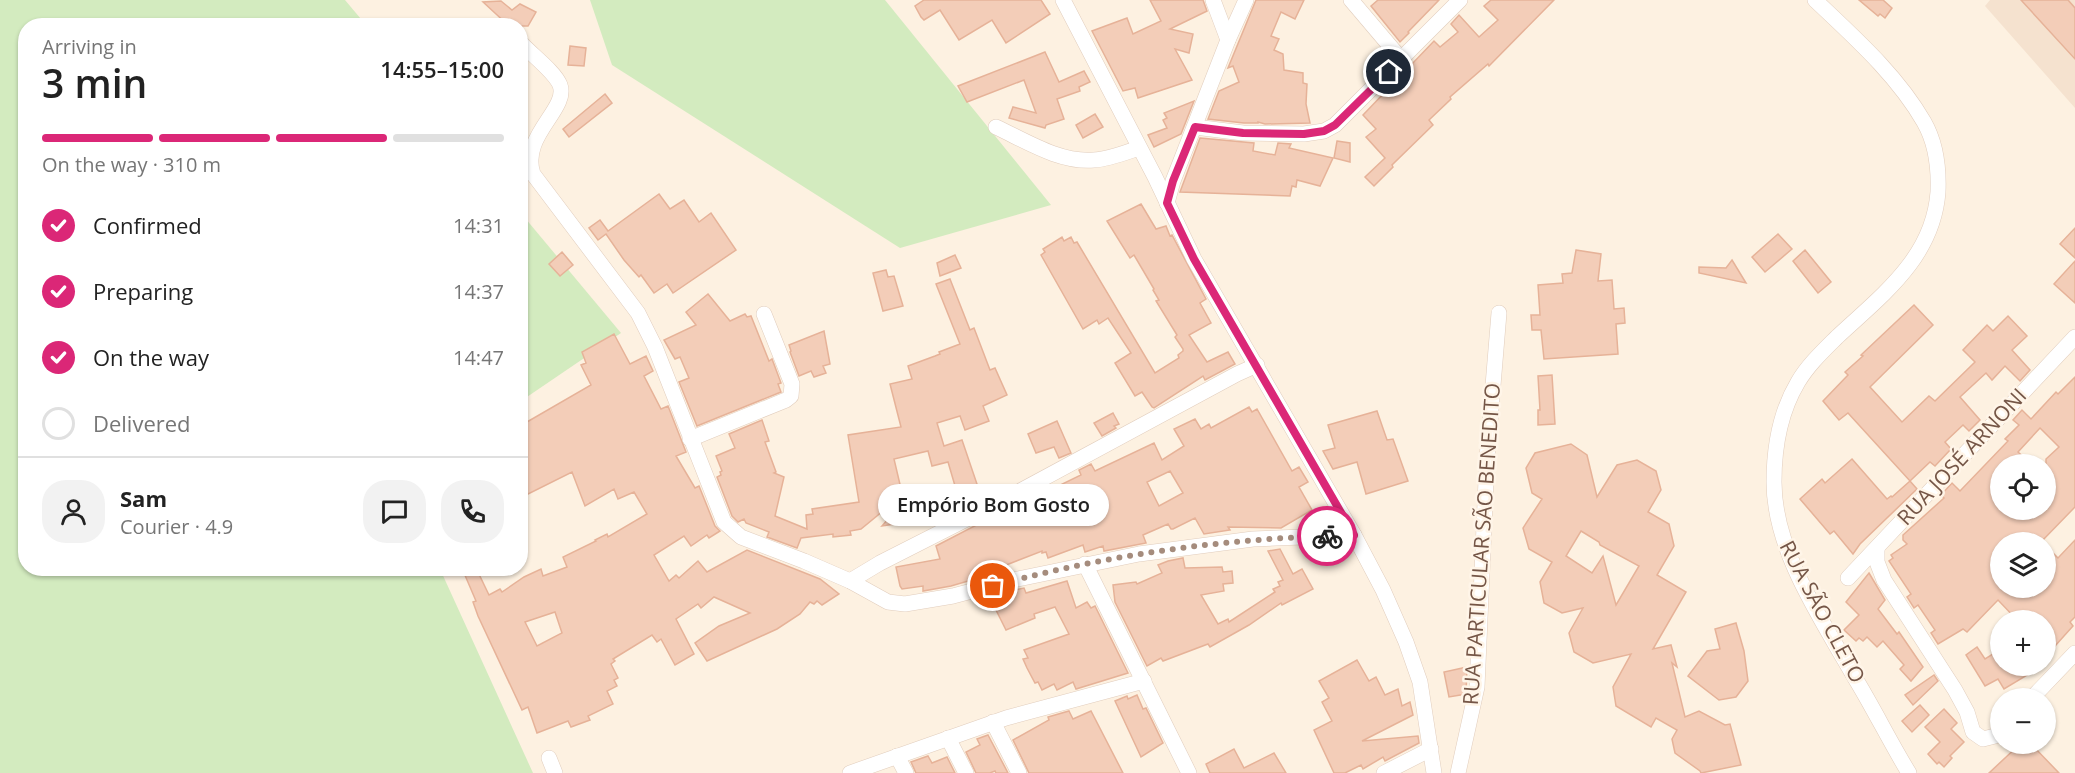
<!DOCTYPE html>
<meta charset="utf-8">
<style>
body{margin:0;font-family:"Open Sans",sans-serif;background:#f2f2f2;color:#222;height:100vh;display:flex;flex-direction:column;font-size:22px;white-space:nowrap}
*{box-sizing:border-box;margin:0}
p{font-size:20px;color:#767676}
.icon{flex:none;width:33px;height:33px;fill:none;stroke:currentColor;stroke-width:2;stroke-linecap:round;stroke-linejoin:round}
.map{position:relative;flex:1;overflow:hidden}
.details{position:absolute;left:18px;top:18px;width:510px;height:558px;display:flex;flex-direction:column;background:#fff;border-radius:24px;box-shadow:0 2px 4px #0004}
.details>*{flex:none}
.buttons{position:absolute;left:1990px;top:454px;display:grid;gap:12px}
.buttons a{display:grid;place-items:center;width:66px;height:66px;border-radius:50%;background:#fff;box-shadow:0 2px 4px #0004;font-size:30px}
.pin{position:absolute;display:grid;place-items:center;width:51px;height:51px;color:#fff;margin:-26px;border:3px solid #fff;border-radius:50%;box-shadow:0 2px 6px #0007}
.courier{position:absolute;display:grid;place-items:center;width:60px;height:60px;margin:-30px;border:4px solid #db2777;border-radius:50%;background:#fff;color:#222;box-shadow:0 2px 8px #0007}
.bubble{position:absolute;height:42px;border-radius:21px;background:#fff;box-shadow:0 2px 4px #0004;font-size:20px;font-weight:600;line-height:42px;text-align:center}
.head em{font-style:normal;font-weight:600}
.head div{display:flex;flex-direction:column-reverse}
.head{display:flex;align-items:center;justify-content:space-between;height:102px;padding:0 24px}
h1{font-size:39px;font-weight:600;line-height:45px}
.bar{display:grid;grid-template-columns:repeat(4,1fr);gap:9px 6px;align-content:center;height:72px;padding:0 24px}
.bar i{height:8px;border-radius:4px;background:#e0e0e0}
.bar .current{background:#db2777}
.bar p{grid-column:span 4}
.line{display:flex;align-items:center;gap:15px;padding:0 24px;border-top:2px solid #e0e0e0}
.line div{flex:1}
.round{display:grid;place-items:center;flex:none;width:63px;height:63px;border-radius:24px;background:#f2f2f2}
ol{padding:0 24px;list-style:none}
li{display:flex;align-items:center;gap:18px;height:66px}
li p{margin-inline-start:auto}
li .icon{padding:6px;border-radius:50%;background:#db2777;color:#fff;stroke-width:4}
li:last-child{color:#767676}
li i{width:33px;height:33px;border:3px solid #e0e0e0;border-radius:50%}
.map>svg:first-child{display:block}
</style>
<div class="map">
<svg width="2075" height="773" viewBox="0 0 2075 773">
<rect width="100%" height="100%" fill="#fdf1e1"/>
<path fill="#f5e2cf" d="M1990,0H2075V108L1985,6Z"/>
<g fill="#d3ebbf">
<path d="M0,0H345L366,25L26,26V568L440,569L533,773H0Z"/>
<path d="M590,0H885L1051,205L900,248L612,65Z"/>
<path d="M520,212L621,333L521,401H520Z"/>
</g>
<g fill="#f3cdb8" stroke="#e6b298" stroke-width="1.5" fill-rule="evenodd">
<path d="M924,0H1041L1050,14L1006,43L992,20L959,40L940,10L924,20L921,17L915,6Z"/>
<path d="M1150,0H1203L1207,11L1170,29L1193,34L1189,53L1175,49L1192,80L1138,98L1135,88L1123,91L1092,31L1127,18L1133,34L1161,21Z"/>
<path d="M1256,0H1304L1295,19L1281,12L1271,36L1279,39L1274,50L1283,54L1284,70L1303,73V83L1307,84L1306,104L1310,123L1265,124L1258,122V123H1244L1208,119L1219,91L1239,82L1233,66L1228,68Z"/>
<path d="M1378,0H1439L1408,32L1409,33L1400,42L1371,6Z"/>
<path d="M1491,0H1554L1489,66L1488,64L1450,97L1451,99L1429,120L1433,125L1392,165L1393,167L1374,186L1365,177L1385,158L1366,137L1376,129L1363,115L1434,41L1440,47L1458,32L1451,24L1459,15L1479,37L1498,20L1484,6Z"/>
<path d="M1859,0H1883L1892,8L1885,18L1880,14L1878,16Z"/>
<path d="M2021,0H2068L2075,8V59Z"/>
<path d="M501,1L512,10L520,4L536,12L528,26H509L483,2Z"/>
<path d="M570,46L586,48L584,66L568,65Z"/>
<path d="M1045,52L1059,82L1084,71L1090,82L1079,87L1080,91L1057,99L1064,119L1046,125L1045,128L1009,118L1013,107L1036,113L1024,80L967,102L958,86Z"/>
<path d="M605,94L612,103L569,137L563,129Z"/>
<path d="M1194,101L1181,134L1154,147L1148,135L1167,128L1163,120L1167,118L1164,113Z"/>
<path d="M1095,114L1103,127L1083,138L1076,125Z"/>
<path d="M1200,138L1254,143L1253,151L1275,155L1278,143L1291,144L1289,148L1333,158L1320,186L1297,180L1296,187L1292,186L1290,196L1180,192Z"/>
<path d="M1337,141L1350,143V162L1334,158Z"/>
<path d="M659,194L670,209L684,200L699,222L711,213L736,250L673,293L667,284L654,293L641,275L639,277L624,260L606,234L598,240L589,228L600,220L608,231Z"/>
<path d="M1141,204L1156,229L1166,226L1170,236L1172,235L1206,299L1200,303L1211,323L1189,335L1207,362L1228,352L1235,364L1205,380L1203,376L1154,408L1152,407L1142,392L1135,396L1115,363L1131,353L1108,318L1099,324L1097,320L1083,329L1041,255L1045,252L1043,249L1062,237L1064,241L1071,237L1074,243L1077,242L1155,373L1179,358L1178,355L1183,351V349L1175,337L1177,335L1156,301L1159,300L1153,290L1154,289L1134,255L1130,258L1107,221Z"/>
<path d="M2075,228V258L2060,244Z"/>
<path d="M1778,234L1792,249L1765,272L1752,257Z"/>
<path d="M1576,250L1601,254L1598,281L1612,280L1614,309L1624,308L1625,323L1616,324L1618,354L1544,359L1541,330H1532L1531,315H1540L1538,285L1563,283L1562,274L1572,273Z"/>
<path d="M1805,250L1831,282L1818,293L1793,261Z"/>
<path d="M562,252L573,265L560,276L549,264Z"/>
<path d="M955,255L961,268L940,276L937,263Z"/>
<path d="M1732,260L1746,283L1699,273V267L1726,268Z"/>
<path d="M2075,261V303L2054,284Z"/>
<path d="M886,270L888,277L894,276L903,306L883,311L873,273Z"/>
<path d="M950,279L970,330L974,328L990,370L995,368L1007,395L983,406L989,421L965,430L960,416L937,423L944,446L962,440L979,490L958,496L948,462L932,466L928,451L894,459L902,493L927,487L935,518L882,526L889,518L883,511L861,529L850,531L851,535L833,537V534L801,538L797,548L767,537L769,532L746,523L744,519L738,522L732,516L717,477L721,475L720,472L722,471L716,456L735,448L729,434L762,420L769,441L765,442L776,472L774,473L784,477L775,516L807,529L806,515L813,514L812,509L859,502L848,435L901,427L890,384L912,379L908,366L935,356L940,354L939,352L960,344L936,284Z"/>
<path d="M708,294L730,321L745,314L747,317L751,316L769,361L772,359L781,383L778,384L781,392L697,426L679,382L689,378L680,357L675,359L664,340L696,325L686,312Z"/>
<path d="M1914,305L1933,325L1870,387L1902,422L1929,396L1935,401L1975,362L1963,350L1987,325L1993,331L2008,316L2027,336L2012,350L2030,370L2020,381L2005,366L1992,380L1986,373L1960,397L1980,420L1969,431L1963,425L1945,442L1951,449L1935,466L1930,462L1910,481L1848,413L1839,420L1823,401L1848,375L1845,372L1863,356L1861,355Z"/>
<path d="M824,331L830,364L823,366L826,373L814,377L811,371L799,376L790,352L791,351L789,345Z"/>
<path d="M614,334L630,364L646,356L653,371L644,376L661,409L668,406L686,452L676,456L695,488L699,486L715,526L720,531L709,538L707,535L691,546L684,536L654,555L669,581L676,575L679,578L698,561L707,572L747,550L820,579L839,594L822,605L817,601L814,604L810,602L800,614L777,629L707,661L695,643L719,626L750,613L714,597L701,608L698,604L676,619L694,654L675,665L661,639L657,642L652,635L613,659L615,661L611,664L618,678L614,680L617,686L607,691L613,704L588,716L590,720L571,727L568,721L537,733L528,707L522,710L478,616L473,602L476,601L464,573L476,568L489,595L500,589L502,592L524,577L541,569L543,576L567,567L563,557L596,541L595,540L607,534L608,537L647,514L634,492L618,499L614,489L585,506L572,472L520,498V426L591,385L581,365L586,363L582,352ZM555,612L562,633L537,646L525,622Z"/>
<path d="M1552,375L1555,424L1538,425V410H1540L1538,376Z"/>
<path d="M2075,377V507L2040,543H2001V588H2046V546L2058,558L2075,540V617L2070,622L2073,626L2046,656V621H2018L1998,600L1967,632L1963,629L1938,644L1931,633L1935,630L1918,605L1914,608L1907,597L1911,594L1889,561L1893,558L1891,555L1907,544L1903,540V535L1944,498L1941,495L1952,483L1960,491L2008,441L2005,439L2019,425L2013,420L2022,410L2031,419L2056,392L2058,394ZM2040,428L2059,447L2046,459V510H2001V465H2032L2018,452Z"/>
<path d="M1249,407L1252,412L1257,409L1292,471L1299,467L1308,482L1299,487L1312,510L1281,528L1228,527L1230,530L1204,534L1195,518L1173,529H1171L1168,524L1143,535L1146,543L1104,551L1103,546L1085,552L1083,545L1048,558L1046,552L1042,553V551L996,569L974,574L975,579L951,586L923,591V586L902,589L900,586L896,567L940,559L936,546L984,521L985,525L1021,509L1053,491L1052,489L1081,475L1079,470L1091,464L1095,471L1154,443L1162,460L1184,446L1174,429L1195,419L1201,429L1209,424L1211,428ZM1170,471L1183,493L1159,506L1147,482Z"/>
<path d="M1377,411L1387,440L1393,439L1408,481L1366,494L1357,462L1333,469L1323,451L1335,448L1328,425Z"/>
<path d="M1113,413L1119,424L1114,426L1116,428L1102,436L1094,423Z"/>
<path d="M1057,421L1071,453L1059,458L1054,447L1036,453L1028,434Z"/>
<path d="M1571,444L1587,455L1597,497L1617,465L1637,460L1656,471L1661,490L1648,512L1669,524L1674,546L1657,575L1686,592L1653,649L1671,645L1677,667L1672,663L1685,717L1699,711L1725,725L1730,724L1741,765L1701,773L1700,771L1675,753L1672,739L1677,730L1656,718L1651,727L1616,706L1613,687L1631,654L1593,663L1574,652L1569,633L1583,608L1562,613L1544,603L1540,582L1552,562L1529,549L1523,528L1542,499L1532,493L1526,468L1535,453ZM1581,531L1599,542L1600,545L1639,566L1616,605L1603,556L1592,573L1566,556Z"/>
<path d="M1852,459L1887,499L1891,496L1892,497L1910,481L1917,489L1860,544L1853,554L1834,531L1830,534L1800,499L1822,479L1825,483Z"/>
<path d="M1280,549L1293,574L1302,569L1313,589L1282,605L1281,603L1249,625L1210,647L1208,644L1163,661L1161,658L1147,666L1115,602L1113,585L1136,582L1137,584L1162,573L1158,565L1168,561L1183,558L1185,568L1222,567L1223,572L1232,571L1233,583L1223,584L1224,591L1201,595L1218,624L1228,619L1229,622L1275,592L1273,589L1280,586L1278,582L1283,580L1268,551Z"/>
<path d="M1869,573L1885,600L1878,609L1897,634L1899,632L1923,667L1911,681L1900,669L1904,665L1883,641L1877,647L1867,637L1863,641L1859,638L1856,641L1844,630L1859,615L1846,602Z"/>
<path d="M1067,581L1076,608L1087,602L1091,608L1095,606L1128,673L1076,689L1073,682L1057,690L1054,684L1042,690L1038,682L1035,683L1027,668L1023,659L1028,658L1024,650L1069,634L1055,607L1034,614L1035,618L1006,630L989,596L1024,588L1026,593Z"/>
<path d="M1736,623L1744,651L1748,681L1736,697L1719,700L1688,676L1707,651L1720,649L1715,629Z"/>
<path d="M1977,647L1985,659L2001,649V666H2042L2004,689L1998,679L1985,686L1966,655Z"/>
<path d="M1357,660L1369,681L1376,677L1385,695L1398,689L1402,706L1410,702L1413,715L1362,741L1418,736L1419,743L1385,761L1383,757L1363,769L1361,765L1345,773H1334L1314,730L1332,721L1322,702L1329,698L1319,681Z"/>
<path d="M1467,667L1466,694L1449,697L1444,672Z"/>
<path d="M1934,675L1938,681L1913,705L1905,695Z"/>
<path d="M1137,695L1143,709L1146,708L1163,743L1141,757L1115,701L1127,696L1128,699Z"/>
<path d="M1920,705L1929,715L1912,732L1902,721Z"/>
<path d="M1944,709L1957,723L1951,729L1964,742L1950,756L1952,758L1944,767L1939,762L1937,764L1928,754L1940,742L1925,727Z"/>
<path d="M1069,711L1073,719L1091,711L1123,773H1029L1013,740L1049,720L1048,717Z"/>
<path d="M988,735L1008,773H996L995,771L990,773H976L966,752L980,745L977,739Z"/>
<path d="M2020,744H2031L2059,773H1989Z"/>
<path d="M1234,749L1244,768L1274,753L1286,773H1210L1206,764Z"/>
<path d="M928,756L932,763L947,757L955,773H916L911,762Z"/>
</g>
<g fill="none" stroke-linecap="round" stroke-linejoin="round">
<defs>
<g id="minor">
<path d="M1063,0L1155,177L1194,259L1354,535L1383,590L1406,642L1420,682L1434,773"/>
<path d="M1213,0L1228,40"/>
<path d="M1351,0L1401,59"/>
<path d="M1815,0C1854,37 1897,75 1924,122C1936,143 1939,168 1938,192C1933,258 1882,295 1837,337C1823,351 1808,365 1798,382C1780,412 1774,448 1774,482C1774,551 1822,620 1855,678C1874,709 1890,742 1909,773"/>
<path d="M522,44C532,55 555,72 560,85C569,109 520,136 533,174L638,313L655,347L724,522L741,537L804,561L850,581L888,602L905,604L953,596L1013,580L1139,554L1253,539L1354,535"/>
<path d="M996,127C1026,141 1060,163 1094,160C1109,159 1124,153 1139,148"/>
<path d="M1195,127L1243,133L1304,134L1324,131L1335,125L1460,0"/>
<path d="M1167,203L1173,181L1228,40L1246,0"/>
<path d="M690,439L786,400L791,396L792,384L764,314"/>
<path d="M1877,548V562L1884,580L1955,690L1967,712L1973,732L1983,739L1995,736L2001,730"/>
<path d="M1085,564L1189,773"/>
<path d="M1848,578L2075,337"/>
<path d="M850,581L880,563L996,504L1237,374L1257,365"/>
<path d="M2031,699L2075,653"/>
<path d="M993,722L1019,773"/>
<path d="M948,738L966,773"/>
<path d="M897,756L906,773"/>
<path d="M549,758L555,773"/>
<path d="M850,773L1006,718L1144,681"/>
<path d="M1384,773L1431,749"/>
<path d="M1458,773L1477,687L1487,458L1499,313"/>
</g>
</defs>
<use href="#minor" stroke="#e1cdbd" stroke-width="16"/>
<use href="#minor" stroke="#fff" stroke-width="15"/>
</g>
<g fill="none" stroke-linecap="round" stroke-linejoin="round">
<path stroke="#a58c7d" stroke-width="6" stroke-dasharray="0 10.8" d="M993,586C1102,556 1213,540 1327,536"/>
<path stroke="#db2777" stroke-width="8" d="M1327,536L1354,535L1194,259L1167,203L1173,181L1195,127L1243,133L1304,134L1324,131L1335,125L1389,72"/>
</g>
<g text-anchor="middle" stroke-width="5" stroke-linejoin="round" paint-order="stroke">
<g font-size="21" fill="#755647" stroke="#fff5e8">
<text transform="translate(1962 457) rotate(-47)" y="7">RUA JOSÉ ARNONI</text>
<text transform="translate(1482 544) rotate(-86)" y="7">RUA PARTICULAR SÃO BENEDITO</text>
<text transform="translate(1822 612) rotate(62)" y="7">RUA SÃO CLETO</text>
</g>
</g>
</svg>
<div class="buttons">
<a><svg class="icon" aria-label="locate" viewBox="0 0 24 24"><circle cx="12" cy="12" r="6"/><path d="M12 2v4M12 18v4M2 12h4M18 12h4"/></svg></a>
<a><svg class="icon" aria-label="layers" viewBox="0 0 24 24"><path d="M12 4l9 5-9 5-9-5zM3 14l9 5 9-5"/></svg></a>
<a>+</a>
<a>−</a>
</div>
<div class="pin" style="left:993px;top:586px;background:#ea580c"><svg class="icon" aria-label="bag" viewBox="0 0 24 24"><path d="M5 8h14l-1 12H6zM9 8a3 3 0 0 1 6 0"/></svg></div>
<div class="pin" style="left:1389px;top:72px;background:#1f2937"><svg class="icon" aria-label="home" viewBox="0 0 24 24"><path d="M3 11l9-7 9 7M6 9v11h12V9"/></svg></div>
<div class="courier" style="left:1327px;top:536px"><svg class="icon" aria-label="bike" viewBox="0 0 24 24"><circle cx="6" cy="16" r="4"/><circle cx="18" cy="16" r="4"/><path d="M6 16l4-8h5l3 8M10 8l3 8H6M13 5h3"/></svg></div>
<div class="bubble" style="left:878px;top:484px;width:231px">Empório Bom Gosto</div>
<section class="details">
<div class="head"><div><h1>3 min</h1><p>Arriving in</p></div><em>14:55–15:00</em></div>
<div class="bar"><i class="current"></i><i class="current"></i><i class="current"></i><i></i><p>On the way · 310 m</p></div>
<ol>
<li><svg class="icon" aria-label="check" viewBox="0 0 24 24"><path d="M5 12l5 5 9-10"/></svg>Confirmed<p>14:31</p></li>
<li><svg class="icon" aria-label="check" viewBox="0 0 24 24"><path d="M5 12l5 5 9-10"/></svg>Preparing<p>14:37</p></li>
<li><svg class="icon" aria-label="check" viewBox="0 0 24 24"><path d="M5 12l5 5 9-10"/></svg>On the way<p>14:47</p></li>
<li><i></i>Delivered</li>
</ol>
<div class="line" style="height:108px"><a class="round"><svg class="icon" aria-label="person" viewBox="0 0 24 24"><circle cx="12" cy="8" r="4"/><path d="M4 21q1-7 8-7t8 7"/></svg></a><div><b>Sam</b><p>Courier · 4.9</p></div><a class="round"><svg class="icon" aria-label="chat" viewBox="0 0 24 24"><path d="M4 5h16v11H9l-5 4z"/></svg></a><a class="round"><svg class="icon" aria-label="phone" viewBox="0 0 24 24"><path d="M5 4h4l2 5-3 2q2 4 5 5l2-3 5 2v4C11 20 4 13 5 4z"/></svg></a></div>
</section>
</div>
